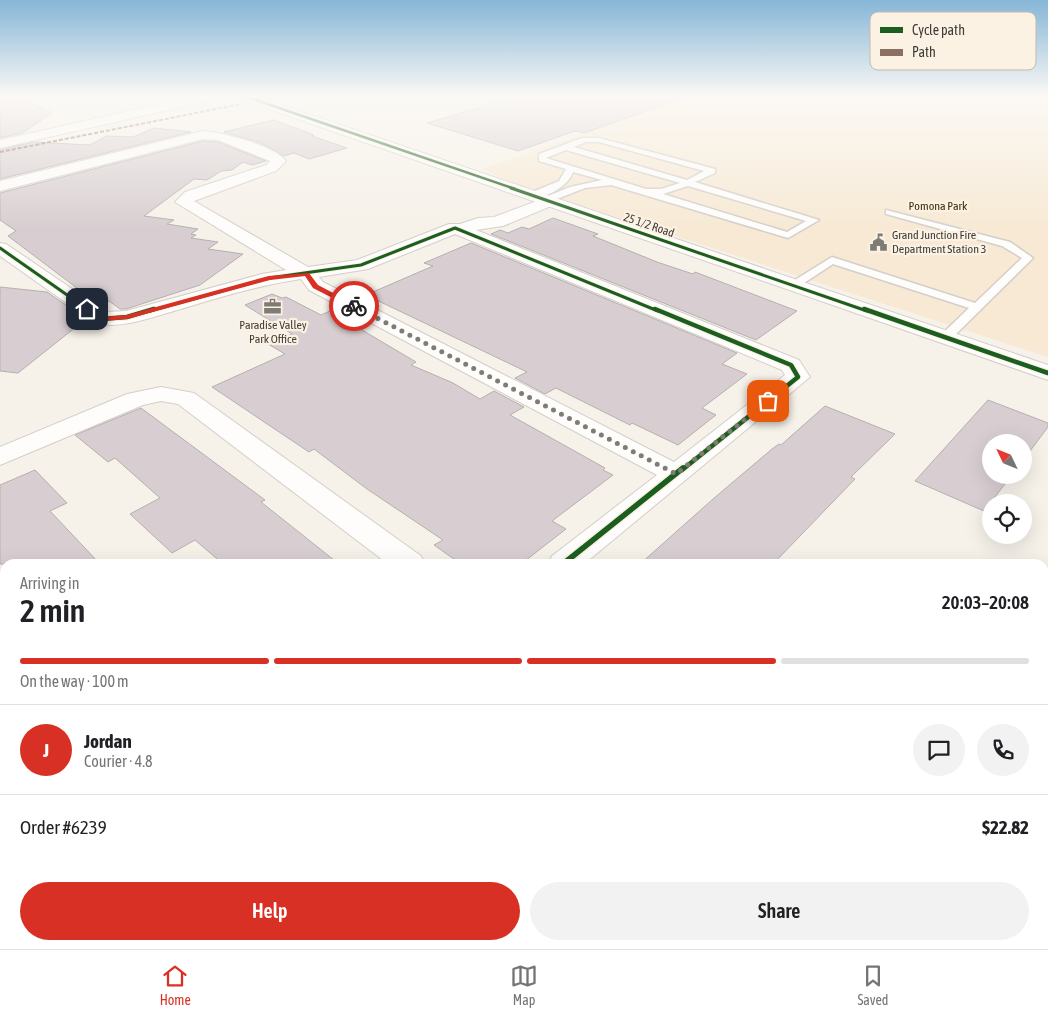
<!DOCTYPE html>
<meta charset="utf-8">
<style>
body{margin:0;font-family:"Asap Condensed",sans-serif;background:#f2f2f2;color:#202124;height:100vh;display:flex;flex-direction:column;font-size:19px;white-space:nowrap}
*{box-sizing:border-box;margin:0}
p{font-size:16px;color:#757577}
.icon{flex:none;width:28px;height:28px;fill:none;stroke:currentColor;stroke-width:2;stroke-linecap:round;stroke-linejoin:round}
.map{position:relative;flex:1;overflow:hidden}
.details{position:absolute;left:0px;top:559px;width:1049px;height:391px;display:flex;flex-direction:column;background:#fff;border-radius:15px 15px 0 0;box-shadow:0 5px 20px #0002}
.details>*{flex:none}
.needle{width:32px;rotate:313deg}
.fabs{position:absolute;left:982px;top:434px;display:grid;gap:10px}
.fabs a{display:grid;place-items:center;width:50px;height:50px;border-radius:50%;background:#fff;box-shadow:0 5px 20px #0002;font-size:25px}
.pin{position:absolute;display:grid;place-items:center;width:42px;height:42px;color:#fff;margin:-21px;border-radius:10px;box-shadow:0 2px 8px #0006}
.courier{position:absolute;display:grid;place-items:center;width:50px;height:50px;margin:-25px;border:4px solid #d93025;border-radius:50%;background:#fff;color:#222;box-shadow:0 1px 6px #0007}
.headline em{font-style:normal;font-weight:600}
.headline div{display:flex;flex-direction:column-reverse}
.headline{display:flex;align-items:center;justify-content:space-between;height:85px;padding:0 20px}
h1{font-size:32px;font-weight:600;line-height:38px}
.bar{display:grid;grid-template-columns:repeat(4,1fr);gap:8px 5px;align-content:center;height:60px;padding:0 20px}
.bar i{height:6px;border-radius:4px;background:#e0e0e0}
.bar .on{background:#d93025}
.bar p{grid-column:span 4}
.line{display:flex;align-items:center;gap:12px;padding:0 20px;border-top:1px solid #e0e0e0}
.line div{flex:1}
.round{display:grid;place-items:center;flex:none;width:52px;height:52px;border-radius:26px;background:#f2f2f2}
.primary-button{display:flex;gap:10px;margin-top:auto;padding:10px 20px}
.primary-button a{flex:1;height:58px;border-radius:30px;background:#d93025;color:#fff;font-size:20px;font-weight:600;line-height:58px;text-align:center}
.primary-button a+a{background:#f2f2f2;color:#202124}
.dock{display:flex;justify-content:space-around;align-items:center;height:70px;border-top:1px solid #e0e0e0;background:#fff;font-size:14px;color:#757577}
.dock a{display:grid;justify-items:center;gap:2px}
.dock .on{color:#d93025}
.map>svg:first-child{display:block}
</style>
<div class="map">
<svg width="1048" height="949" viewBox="0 0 1048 949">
<rect width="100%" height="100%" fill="#f6f1e9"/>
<g fill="#f7e9d4">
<path d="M456,96H516L484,105Z"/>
<path d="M671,96H1048V357L518,185L482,169L683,99Z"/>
</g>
<g fill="#d8ced1" stroke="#b4b0ae">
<path d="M0,96H15L52,113L22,133L0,138Z"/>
<path d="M518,96H679L680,99L584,133L575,131L518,151L427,123Z"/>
<path d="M274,120L314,135L312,136L347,148L309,159L294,153L284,156L261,143L224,132Z"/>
<path d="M154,128L191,132L0,179V150L33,142L90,145L106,136L133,137Z"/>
<path d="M203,141L218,142L266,161L252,165L243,162L232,170L221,171L207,180L194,179L144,216L174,220L167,224L198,229L191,234L196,235L191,238L218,242L208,249L243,254L200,285L126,309H120L109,301L102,307L8,236L16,231L0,220V193Z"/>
<path d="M553,218L598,234L593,236L657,262L693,274L695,272L797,311L756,340L491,234L500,230L508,233L522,227L529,229Z"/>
<path d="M471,243L737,353L722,364L747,374L702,408L716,415L678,445L632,423L630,425L556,388L545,394L515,378L527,372L366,295L433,266L424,263Z"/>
<path d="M0,287L47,292L86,319L18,373L0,371Z"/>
<path d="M272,294L282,298L286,297L321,315L330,311L416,362L411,365L453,383L480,399L494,391L524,407L510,415L605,468L603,470L613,475L552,521L566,529L521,564H461L434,545L443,540L367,489L314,449L309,452L212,387L285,354L268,344L292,334L245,305Z"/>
<path d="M988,400L1048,423V427L1024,459V442H991V475H1012L984,511L915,481Z"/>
<path d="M825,406L895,434L851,477L855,479L773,564H640L713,499L772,449L779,444L781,445Z"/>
<path d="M141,408L265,500L261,502L339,564H223L195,540L172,553L130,514L160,498L115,458L108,462L75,435Z"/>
<path d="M35,470L67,503L50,511L100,564H0V485Z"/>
</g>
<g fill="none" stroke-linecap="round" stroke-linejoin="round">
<defs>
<g id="lane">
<path d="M582,138H599L715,169V173L695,182L819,220L788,238L611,185L585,188L549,202H543V198L570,187L602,180L573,172C568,187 545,199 530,197V193L559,181L566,169L539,161V154ZM586,142H599L704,171L687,180L574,147ZM566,150L680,183L661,189H646L546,158ZM688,186L806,221L787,232L663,194Z"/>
<path d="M886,210L1010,242L1033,258L950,340H942L940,337L942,334L969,308L833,264L798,287H790V283L832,257L975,303L1022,258L1002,246L886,214Z"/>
</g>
<g id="street">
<path d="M203,131C221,132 276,146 286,161L276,171L194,201L308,267L357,260L449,224H460L478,218L494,217L550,196L556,198L558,201L556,204L503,226L476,230L799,360L810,377L584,564H548L552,556L657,475L309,290L301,279C260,285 221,297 181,309C155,316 122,330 95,323L0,256V243L6,244L106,312L126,311L262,274L286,270L175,202L185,192L266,165L270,161L218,140L203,139L0,191V181ZM455,234L782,370L785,375L674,462L323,282L319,277L368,269Z"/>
<path d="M161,387L194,393L421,556L425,564H388L178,404L161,401L143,405L0,465V447L127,394Z"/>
<path d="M0,649L5,651V684L0,683Z"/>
<path d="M56,945H106L105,949H55Z"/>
</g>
<path id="secondary" d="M238,96H255L1048,365V380L240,99Z"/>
<path id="primary" d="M197,96H219L213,100L0,148V140Z"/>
</defs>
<use href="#lane" stroke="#d3cfc9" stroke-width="3"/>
<use href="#street" stroke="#d3cfc9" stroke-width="2"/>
<use href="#secondary" stroke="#d3cfc9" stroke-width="2"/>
<use href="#primary" stroke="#d3cfc9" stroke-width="2"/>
<use href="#lane" fill="#fefdfc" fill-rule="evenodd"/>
<use href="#street" fill="#fefdfc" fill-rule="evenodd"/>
<use href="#secondary" fill="#fefdfc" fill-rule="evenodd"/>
<use href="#primary" fill="#fefdfc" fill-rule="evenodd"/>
<path stroke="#8d6e63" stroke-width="2" stroke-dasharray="4 2" stroke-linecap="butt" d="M0,152L241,104"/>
<defs>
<path id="cycleway-far3" d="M244,96L515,189"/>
<g id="cycleway-far2">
<path d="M511,188L867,311"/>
<path d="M0,248L90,311"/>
<path d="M150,311L269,278L361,265L455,228L658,311"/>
</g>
<g id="cycleway-far1">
<path d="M88,309L102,319L127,317L154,309"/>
<path d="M655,309L791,365L798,377L682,470"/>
<path d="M864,309L1048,373"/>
</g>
<path id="cycleway" d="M563,564L683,468"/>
</defs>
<use href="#cycleway-far3" stroke="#fbf2e4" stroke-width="4.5"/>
<use href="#cycleway-far2" stroke="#fbf2e4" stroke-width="5"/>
<use href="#cycleway-far1" stroke="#fbf2e4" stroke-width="7"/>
<use href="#cycleway" stroke="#fbf2e4" stroke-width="9"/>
<use href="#cycleway-far3" stroke="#1b5e20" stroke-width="2.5"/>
<use href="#cycleway-far2" stroke="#1b5e20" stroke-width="3"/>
<use href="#cycleway-far1" stroke="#1b5e20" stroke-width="4.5"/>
<use href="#cycleway" stroke="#1b5e20" stroke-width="5.5"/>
</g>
<linearGradient id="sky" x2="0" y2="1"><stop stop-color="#86b6d7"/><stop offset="0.42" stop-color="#fbf9f5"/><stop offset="1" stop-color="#fbf9f5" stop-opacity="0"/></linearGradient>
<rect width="1048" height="229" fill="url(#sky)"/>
<path fill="#d93025" d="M309,273L318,285L356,305V308H352L313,288L305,276L270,280L127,319L102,321L84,309L89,307L103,317L127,315L269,276Z"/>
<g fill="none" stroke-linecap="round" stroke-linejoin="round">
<path stroke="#7f7b75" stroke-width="5" stroke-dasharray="0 9" d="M354,306L676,474L768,401"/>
</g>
<defs>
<symbol id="civic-bare" viewBox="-9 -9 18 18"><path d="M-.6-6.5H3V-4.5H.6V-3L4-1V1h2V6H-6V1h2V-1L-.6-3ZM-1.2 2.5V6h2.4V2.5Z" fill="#7f7b75" stroke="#fbf2e4" stroke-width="2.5" paint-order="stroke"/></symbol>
<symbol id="office-bare" viewBox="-9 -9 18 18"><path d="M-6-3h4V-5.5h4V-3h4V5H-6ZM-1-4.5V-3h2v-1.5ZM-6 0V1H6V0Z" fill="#7f7b75" stroke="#fbf2e4" stroke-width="2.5" paint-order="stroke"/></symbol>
</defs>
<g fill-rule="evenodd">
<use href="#civic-bare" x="866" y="230" width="25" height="25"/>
<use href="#office-bare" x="260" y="294" width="25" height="25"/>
</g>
<g text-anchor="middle" stroke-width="4.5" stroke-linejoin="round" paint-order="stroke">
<g font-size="12" fill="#3f2c0a" stroke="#fbf2e4">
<text x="938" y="210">Pomona Park</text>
</g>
<g font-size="12" fill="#3f3b36" stroke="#fbf2e4">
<text transform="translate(649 225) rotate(19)" y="4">25 1/2 Road</text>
</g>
<g font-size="12" fill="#3f3b36" stroke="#fbf2e4" text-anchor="start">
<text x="892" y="239">Grand Junction Fire<tspan x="892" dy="14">Department Station 3</tspan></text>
<text x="273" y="329" text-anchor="middle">Paradise Valley<tspan x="273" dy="14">Park Office</tspan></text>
</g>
</g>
<rect x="870" y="12" width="166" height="58" rx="8" fill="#fbf2e4" stroke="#c3bbb0" stroke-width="1"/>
<rect x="880" y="27" width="23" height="6" fill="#1b5e20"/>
<rect x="880" y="49" width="23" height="7" fill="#8d6e63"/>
<g font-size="14" fill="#3f3b36">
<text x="912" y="35">Cycle path</text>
<text x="912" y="57">Path</text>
</g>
</svg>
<div class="fabs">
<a><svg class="needle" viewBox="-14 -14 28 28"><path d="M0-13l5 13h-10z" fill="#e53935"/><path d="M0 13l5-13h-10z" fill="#757577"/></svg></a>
<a><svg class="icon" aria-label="locate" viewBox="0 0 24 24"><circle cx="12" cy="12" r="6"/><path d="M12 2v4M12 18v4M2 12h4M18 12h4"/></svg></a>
</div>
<div class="pin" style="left:768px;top:401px;background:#ea580c"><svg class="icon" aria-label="bag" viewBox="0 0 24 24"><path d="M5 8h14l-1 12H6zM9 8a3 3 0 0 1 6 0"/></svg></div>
<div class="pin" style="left:87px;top:309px;background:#1f2937"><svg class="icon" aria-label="home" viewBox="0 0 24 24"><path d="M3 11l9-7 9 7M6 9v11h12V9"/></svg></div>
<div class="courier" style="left:354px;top:306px"><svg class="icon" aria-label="bike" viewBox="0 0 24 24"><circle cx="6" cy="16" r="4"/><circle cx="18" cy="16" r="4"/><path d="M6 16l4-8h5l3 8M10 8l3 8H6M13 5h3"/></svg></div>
<section class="details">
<div class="headline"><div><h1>2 min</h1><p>Arriving in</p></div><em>20:03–20:08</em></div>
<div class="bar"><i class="on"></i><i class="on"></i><i class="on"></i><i></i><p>On the way · 100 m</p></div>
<div class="line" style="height:90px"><b class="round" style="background:#d93025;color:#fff">J</b><div><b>Jordan</b><p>Courier · 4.8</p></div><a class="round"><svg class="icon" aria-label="chat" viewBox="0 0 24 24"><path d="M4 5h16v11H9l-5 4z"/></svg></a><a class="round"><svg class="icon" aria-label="phone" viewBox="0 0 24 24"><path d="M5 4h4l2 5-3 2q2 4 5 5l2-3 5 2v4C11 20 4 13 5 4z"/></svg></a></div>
<div class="line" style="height:65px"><div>Order #6239</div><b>$22.82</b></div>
<div class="primary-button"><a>Help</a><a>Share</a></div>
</section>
</div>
<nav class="dock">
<a class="on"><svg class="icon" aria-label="home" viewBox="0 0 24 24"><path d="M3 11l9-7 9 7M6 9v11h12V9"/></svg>Home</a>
<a><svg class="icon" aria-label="map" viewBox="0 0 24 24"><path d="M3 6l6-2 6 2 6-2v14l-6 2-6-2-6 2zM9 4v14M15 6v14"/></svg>Map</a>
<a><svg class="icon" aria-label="saved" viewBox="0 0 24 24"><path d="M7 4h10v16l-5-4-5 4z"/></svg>Saved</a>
</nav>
